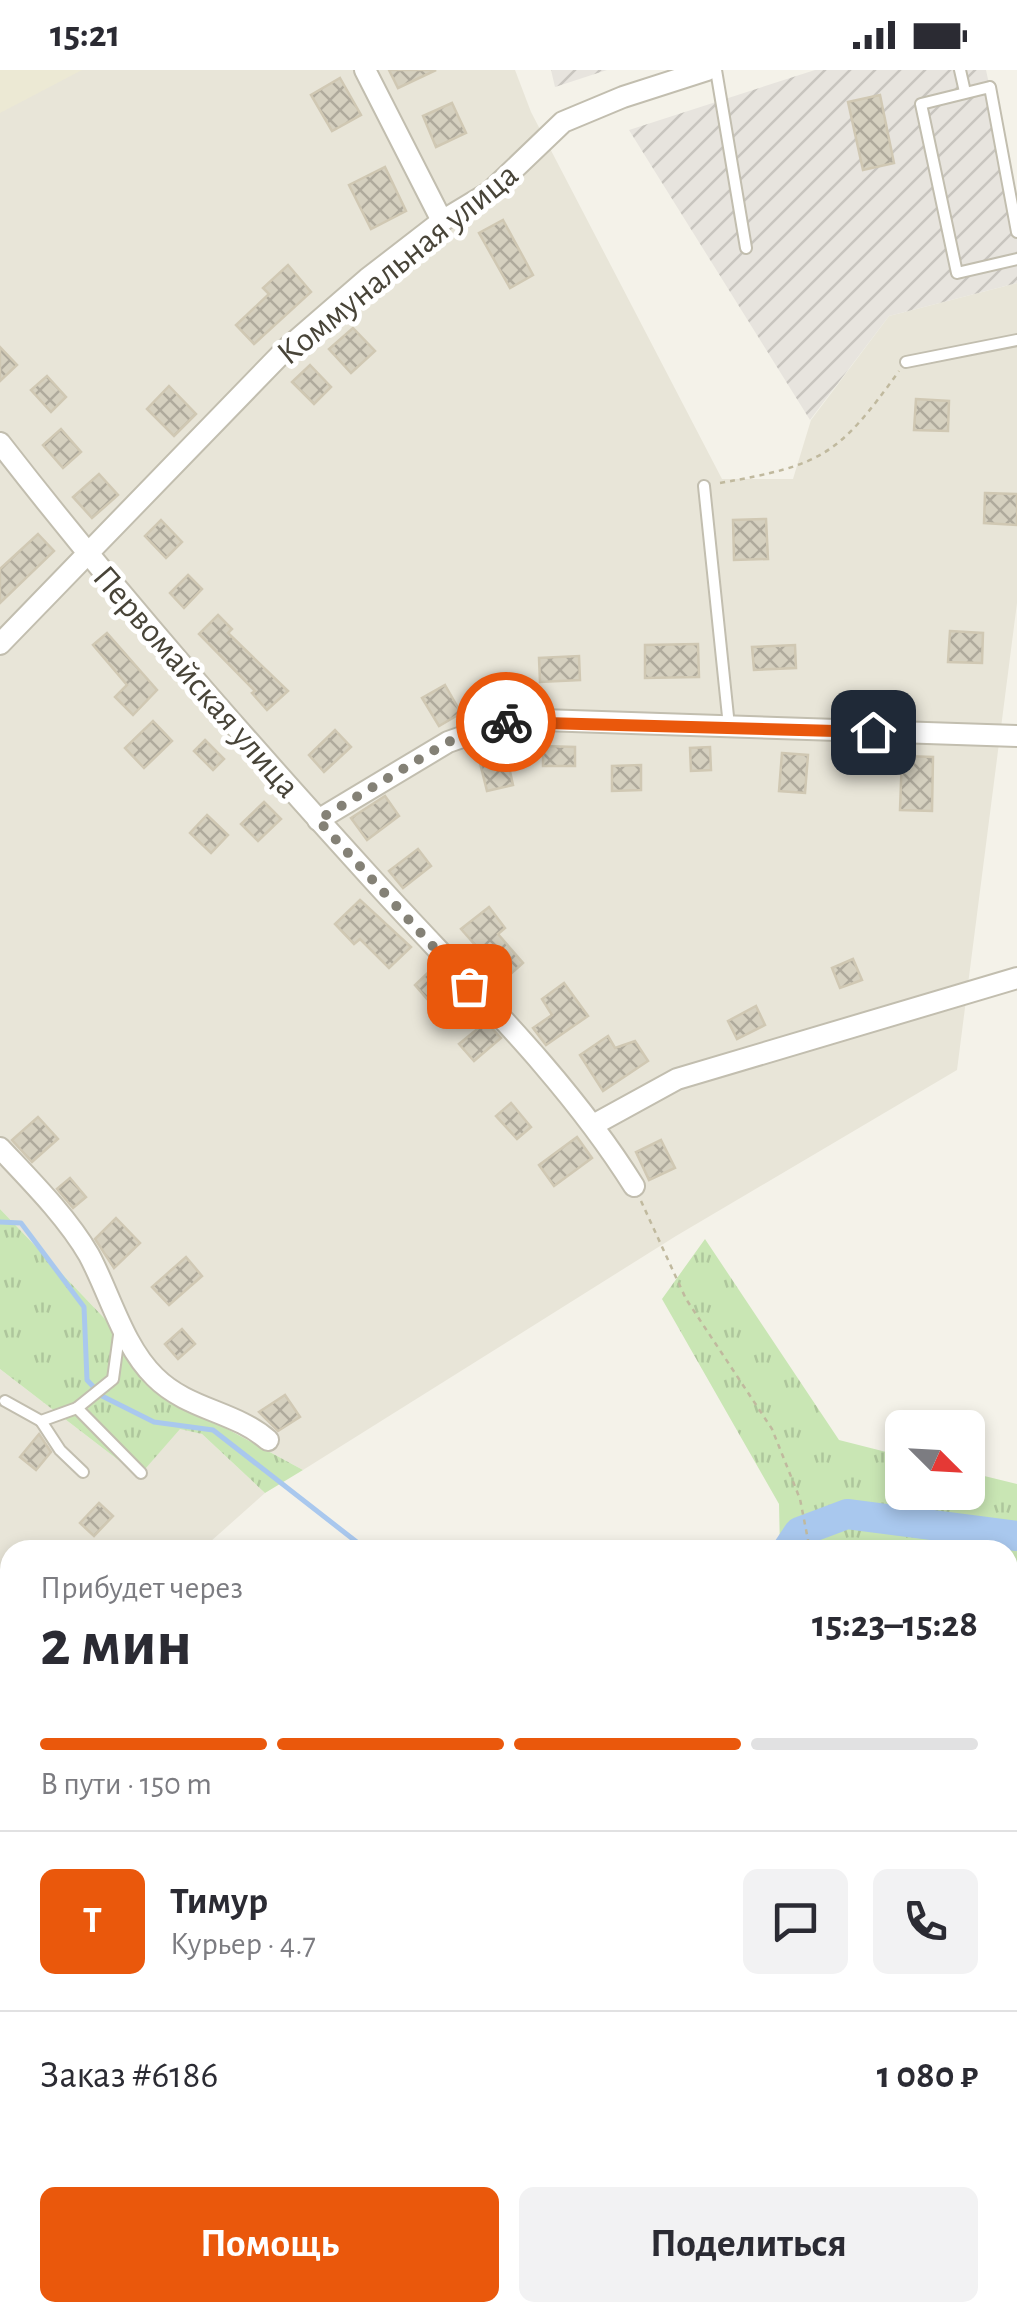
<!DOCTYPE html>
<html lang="ru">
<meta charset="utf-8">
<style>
body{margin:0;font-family:"Alegreya Sans",sans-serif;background:#f2f2f3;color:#2b2b33;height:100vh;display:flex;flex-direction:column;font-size:38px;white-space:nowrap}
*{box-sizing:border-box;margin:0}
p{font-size:32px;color:#7c7c81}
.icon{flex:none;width:55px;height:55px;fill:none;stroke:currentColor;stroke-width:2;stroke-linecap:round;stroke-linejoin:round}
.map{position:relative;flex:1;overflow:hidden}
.side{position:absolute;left:0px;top:1470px;width:1018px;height:782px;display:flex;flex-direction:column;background:#fff;border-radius:30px 30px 0 0;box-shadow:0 5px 15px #0003}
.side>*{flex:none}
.needle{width:65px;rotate:114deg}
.tools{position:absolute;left:885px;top:1340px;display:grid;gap:20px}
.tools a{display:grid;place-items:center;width:100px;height:100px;border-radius:15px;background:#fff;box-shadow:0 5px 15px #0003;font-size:50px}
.pin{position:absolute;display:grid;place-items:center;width:85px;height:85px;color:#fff;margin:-42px;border-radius:20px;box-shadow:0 5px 15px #0006}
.courier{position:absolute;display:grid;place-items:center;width:100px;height:100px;margin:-50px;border:8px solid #ea580c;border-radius:50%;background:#fff;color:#222;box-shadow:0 2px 12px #0007}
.headline em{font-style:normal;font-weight:700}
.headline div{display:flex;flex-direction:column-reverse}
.headline{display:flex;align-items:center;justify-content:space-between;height:170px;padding:0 40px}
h1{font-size:65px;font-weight:700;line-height:75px}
.bar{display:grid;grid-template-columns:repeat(4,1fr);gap:15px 10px;align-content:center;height:120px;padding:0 40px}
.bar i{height:12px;border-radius:8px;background:#e1e1e2}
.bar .current{background:#ea580c}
.bar p{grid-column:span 4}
.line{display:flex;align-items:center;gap:25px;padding:0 40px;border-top:2px solid #e1e1e2}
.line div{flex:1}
.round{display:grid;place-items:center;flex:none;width:105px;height:105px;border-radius:15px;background:#f2f2f3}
.cta{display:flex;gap:20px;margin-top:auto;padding:20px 40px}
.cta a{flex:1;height:115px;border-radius:15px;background:#ea580c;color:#fff;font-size:40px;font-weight:700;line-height:115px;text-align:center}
.cta a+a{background:#f2f2f3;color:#2b2b33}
.status{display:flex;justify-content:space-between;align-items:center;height:70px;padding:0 50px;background:#fff;direction:ltr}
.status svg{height:28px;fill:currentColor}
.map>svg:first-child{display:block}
</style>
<div class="status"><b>15:21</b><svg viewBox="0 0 49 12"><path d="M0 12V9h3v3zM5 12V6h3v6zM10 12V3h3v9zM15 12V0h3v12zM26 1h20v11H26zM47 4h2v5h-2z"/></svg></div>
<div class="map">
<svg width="1017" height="2252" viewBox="0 0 1017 2252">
<defs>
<pattern id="industrial-furrows" width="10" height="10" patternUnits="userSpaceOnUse" patternTransform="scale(2.5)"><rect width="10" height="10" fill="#e7e4de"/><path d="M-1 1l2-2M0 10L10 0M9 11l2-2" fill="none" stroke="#c8c5bf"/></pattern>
<pattern id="grass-tufts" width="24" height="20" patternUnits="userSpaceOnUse" patternTransform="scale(2.5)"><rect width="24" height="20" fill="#c9e6b4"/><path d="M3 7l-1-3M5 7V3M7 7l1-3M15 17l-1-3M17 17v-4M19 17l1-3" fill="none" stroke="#aec69c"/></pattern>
<pattern id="building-cross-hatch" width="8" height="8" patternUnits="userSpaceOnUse" patternTransform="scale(2.5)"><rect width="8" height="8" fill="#d5d0bf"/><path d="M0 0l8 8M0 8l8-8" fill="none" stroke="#afaa9c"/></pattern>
</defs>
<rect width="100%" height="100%" fill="#f4f2e9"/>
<g fill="#e8e5d8">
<path d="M0,0H515L531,42L722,409H793L811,350L889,246L1017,213V533L957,1000L676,1166L303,1400L192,1340L0,1139Z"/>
<path d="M0,1299L139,1406L179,1358L202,1364L265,1423L201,1480H10V1643L0,1644Z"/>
<path d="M1017,1695V1977L1008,1978V1701Z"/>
<path d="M10,1806V2192H0V1812Z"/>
<path d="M486,2242H762L765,2252H451Z"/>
</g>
<g fill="url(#industrial-furrows)">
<path d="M551,0H607L555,17Z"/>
<path d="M815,0H986L1017,145V213L889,246L810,350L629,60Z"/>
<path d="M780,2243H934L911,2252H782Z"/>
</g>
<path fill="#ece9d4" d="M0,0H82L0,43Z"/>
<g fill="url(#grass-tufts)">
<path d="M0,1139L192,1340L303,1400L265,1423L202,1364L180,1359L139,1406L0,1299Z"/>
<path d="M705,1169L839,1370L902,1386V1422H968V1402L1017,1414V1651L1008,1654V1480H780L779,1434L662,1229Z"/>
<path d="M0,1693L10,1699V1809L0,1811Z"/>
</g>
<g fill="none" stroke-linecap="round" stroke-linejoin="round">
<path stroke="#a9c8ee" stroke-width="5" d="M0,1152L21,1153L84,1237L87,1310L102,1326L154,1352L213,1360L367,1480"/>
<g stroke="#a9c8ee" stroke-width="30">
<path d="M787,1480L799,1462L847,1444L1017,1466"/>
<path d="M0,1774L10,1769"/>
</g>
</g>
<g fill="url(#building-cross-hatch)" stroke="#d0c8b3" stroke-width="2.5">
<path d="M389,0H436L398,18Z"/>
<path d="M340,8L361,45L332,61L311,25Z"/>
<path d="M880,25L894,93L863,100L848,32Z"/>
<path d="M452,33L466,63L436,77L423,46Z"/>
<path d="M385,97L406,141L371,159L349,115Z"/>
<path d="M503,150L533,205L510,218L479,163Z"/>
<path d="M288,195L311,222L254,274L236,255L269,224L263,218Z"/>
<path d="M353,258L375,281L351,303L329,279Z"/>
<path d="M0,277L17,295L0,311Z"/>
<path d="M310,295L331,317L314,334L292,312Z"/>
<path d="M47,306L66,327L51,342L31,320Z"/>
<path d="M169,316L196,344L174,366L147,339Z"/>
<path d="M916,329L949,331L948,361L914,360Z"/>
<path d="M61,359L81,382L63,398L43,375Z"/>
<path d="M99,404L118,425L92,448L73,427Z"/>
<path d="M985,423L1017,424V455L984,453Z"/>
<path d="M766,449L768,489L734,490L733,450Z"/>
<path d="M161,450L182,472L166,488L145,466Z"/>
<path d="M38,464L54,481L0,533V499Z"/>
<path d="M188,505L202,519L184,538L170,523Z"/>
<path d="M218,545L232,559L228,563L288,621L267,640L252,623L255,621L199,564Z"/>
<path d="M950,561L983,563L982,593L948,592Z"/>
<path d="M107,563L157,620L133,645L115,627L127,615L93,575Z"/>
<path d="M698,574L699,607L645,608V575Z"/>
<path d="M795,575L796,598L754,600L752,577Z"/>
<path d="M579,586L580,610L540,612L539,588Z"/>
<path d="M445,615L461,643L439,656L422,628Z"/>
<path d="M153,651L172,671L144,698L125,678Z"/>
<path d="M335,660L351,677L324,702L309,685Z"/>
<path d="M205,670L224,689L213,700L194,681Z"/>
<path d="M543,676L575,677V696H543Z"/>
<path d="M710,677L711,700L691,701L690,678Z"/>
<path d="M506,683L513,715L487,721L479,689Z"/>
<path d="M782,683L808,685L805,723L779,721Z"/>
<path d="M902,686L933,687L932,741L900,740Z"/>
<path d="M641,695V720L612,721V696Z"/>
<path d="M385,726L399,746L367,770L351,748Z"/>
<path d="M264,732L281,749L258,771L241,754Z"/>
<path d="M207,745L228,765L211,783L190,763Z"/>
<path d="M418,779L431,796L403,818L389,801Z"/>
<path d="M360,830L411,877L389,898L360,869L354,874L335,854Z"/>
<path d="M489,837L505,858L498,864L523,893L505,909L461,859Z"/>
<path d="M853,889L862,910L840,918L832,898Z"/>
<path d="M435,896L456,919L435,938L415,915Z"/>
<path d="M564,913L588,946L546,975L533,958L552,945L542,929Z"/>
<path d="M756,936L765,955L737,969L728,951Z"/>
<path d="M486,952L501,968L474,991L459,974Z"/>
<path d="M608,966L615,978L635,971L648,991L603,1021L580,985Z"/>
<path d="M511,1033L531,1057L517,1069L496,1046Z"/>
<path d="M38,1047L58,1069L32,1092L12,1070Z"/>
<path d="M577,1067L592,1088L554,1116L539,1095Z"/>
<path d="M661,1070L675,1098L649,1110L636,1082Z"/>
<path d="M70,1108L86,1127L73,1138L57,1119Z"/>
<path d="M116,1148L140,1173L114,1198L95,1169Z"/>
<path d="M186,1187L202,1206L169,1235L152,1217Z"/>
<path d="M182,1259L195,1274L178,1289L165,1274Z"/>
<path d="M285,1325L300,1347L278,1361L259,1342Z"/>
<path d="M39,1364L51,1382L36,1400L20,1387Z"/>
<path d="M99,1433L113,1446L94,1466L80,1453Z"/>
</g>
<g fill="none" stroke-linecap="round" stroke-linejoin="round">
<defs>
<g id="lane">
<path d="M716,0L746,178"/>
<path d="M960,0L965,22"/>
<path d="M1017,162L990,17L921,34L957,203L1017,189"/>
<path d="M906,292L1017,270"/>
<path d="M704,416L729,656"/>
<path d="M120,1258L113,1309L77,1338L141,1403"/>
<path d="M5,1331L41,1351L77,1338"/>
<path d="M41,1351L60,1380L83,1402"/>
<path d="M1008,2193L1017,2196"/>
<path d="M572,2242L575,2252"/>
<path d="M797,2242L802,2252"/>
<path d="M433,2252L447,2242"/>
<path d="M985,2252L997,2242"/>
</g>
<g id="street">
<path d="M365,0L442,151"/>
<path d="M0,373C118,525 245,669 374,811C464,910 564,1004 634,1116"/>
<path d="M0,574L285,280L367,209L442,151L490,122L563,52L623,27L707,0"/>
<path d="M318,750L448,672L513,649L1017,666"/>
<path d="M595,1054L677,1009L1017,908"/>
<path d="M0,1078C30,1110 67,1147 89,1185C110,1224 123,1276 155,1307C188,1340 235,1341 268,1370"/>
<path d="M1003,2242L1004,2252"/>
</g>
<g id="secondary">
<path d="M1008,2032H1017"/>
<path d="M0,2233H10"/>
</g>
</defs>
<use href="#lane" stroke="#c2beaf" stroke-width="14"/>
<use href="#street" stroke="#c2beaf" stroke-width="24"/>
<use href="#secondary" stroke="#d2cb9a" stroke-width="31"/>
<g stroke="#c0b99e" stroke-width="2.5" stroke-dasharray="5 5" stroke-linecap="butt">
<path d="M720,413C822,395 838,386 899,301"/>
<path d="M641,1131L686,1229L772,1359L800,1429L810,1480"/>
<path d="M1008,1981L1017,1980"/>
<path d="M1008,1998L1017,1999"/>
<path d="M295,2252L346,2242"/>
</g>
<use href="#lane" stroke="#fff" stroke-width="10"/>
<use href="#street" stroke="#fff" stroke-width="20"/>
<use href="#secondary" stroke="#fcf7cb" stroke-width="28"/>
</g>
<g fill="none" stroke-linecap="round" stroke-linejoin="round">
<path stroke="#848176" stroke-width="10" stroke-dasharray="0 18" d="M469,916L318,750L448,672L506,652"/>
<path stroke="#ea580c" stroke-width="12" d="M506,652L873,662"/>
</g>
<g text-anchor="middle" stroke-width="10" stroke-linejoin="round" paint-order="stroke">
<g font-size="35" fill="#484438" stroke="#fff">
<text transform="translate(397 193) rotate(-39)" y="12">Коммунальная улица</text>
<text transform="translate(197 611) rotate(49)" y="12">Первомайская улица</text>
</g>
</g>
</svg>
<div class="tools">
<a><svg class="needle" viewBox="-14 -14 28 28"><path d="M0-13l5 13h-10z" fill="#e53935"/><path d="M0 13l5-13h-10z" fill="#7c7c81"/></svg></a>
</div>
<div class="pin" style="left:469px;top:916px;background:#ea580c"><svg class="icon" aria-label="bag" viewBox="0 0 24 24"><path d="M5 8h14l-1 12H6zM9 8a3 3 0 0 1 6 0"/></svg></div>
<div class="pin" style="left:873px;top:662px;background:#1f2937"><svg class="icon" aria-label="home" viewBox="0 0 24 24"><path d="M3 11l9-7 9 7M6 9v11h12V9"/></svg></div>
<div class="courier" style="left:506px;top:652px"><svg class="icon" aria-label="bike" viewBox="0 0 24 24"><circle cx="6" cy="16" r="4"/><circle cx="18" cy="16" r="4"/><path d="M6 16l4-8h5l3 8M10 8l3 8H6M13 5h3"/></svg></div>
<section class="side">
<div class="headline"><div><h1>2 мин</h1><p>Прибудет через</p></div><em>15:23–15:28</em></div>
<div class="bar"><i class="current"></i><i class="current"></i><i class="current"></i><i></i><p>В пути · 150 m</p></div>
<div class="line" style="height:180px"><b class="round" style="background:#ea580c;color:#fff">Т</b><div><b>Тимур</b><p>Курьер · 4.7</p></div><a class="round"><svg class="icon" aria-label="chat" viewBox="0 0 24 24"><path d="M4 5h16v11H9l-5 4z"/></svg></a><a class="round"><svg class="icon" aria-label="phone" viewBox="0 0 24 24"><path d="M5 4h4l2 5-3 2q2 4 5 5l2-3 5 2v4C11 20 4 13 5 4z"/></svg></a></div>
<div class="line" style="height:130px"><div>Заказ #6186</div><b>1 080 ₽</b></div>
<div class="cta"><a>Помощь</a><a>Поделиться</a></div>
</section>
</div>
